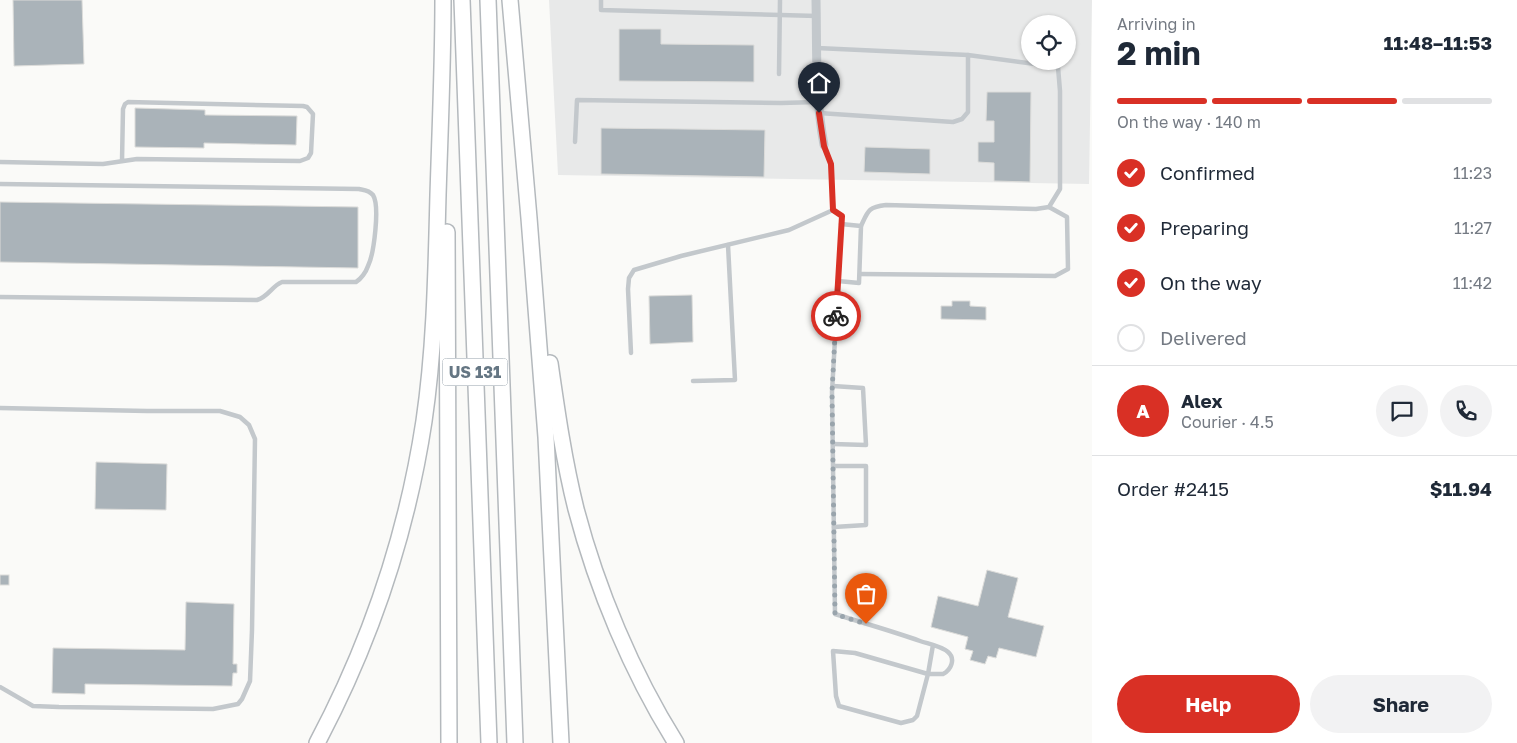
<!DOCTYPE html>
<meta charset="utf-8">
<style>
body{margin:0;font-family:"Golos Text",sans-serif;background:#f2f2f3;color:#1f2937;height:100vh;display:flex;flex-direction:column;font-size:19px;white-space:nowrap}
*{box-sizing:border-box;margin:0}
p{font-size:16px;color:#747a83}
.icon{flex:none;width:28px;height:28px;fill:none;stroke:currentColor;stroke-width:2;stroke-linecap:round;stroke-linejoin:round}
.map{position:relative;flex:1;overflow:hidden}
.side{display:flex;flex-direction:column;background:#fff;width:425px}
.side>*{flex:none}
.controls{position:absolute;left:1021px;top:15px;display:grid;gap:10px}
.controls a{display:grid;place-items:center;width:55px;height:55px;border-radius:50%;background:#fff;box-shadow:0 1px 4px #0004;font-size:25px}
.pin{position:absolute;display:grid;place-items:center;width:42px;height:42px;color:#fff;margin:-51px -21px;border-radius:50% 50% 50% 0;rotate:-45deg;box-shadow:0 0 5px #0007}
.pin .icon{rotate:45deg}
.courier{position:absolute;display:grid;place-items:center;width:50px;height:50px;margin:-25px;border:4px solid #d93025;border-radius:50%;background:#fff;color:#222;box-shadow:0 1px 6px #0007}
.summary em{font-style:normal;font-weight:700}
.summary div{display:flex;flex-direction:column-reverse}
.summary{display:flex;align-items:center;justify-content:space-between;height:85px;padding:0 25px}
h1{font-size:32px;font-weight:700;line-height:38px}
.bar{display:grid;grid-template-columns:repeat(4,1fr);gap:8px 5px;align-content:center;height:60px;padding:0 25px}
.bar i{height:6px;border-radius:4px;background:#e0e1e3}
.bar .current{background:#d93025}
.bar p{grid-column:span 4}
.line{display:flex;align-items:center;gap:12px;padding:0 25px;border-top:1px solid #e0e1e3}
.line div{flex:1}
.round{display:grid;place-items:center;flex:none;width:52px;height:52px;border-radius:26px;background:#f2f2f3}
ol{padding:0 25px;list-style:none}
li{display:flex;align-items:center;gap:15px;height:55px}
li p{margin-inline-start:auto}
li .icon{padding:5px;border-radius:50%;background:#d93025;color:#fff;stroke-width:4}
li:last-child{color:#747a83}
li i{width:28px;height:28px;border:2px solid #e0e1e3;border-radius:50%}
.button{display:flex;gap:10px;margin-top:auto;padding:10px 25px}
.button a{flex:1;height:58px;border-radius:30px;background:#d93025;color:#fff;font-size:20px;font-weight:700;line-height:58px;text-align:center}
.button a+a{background:#f2f2f3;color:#1f2937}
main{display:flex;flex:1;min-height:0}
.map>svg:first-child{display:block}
</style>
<main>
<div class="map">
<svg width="1092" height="743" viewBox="0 0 1092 743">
<rect width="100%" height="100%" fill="#fafaf8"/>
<path fill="#e8e9e9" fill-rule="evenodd" d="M549,0H1092L1089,184L558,175ZM1030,24H1068V61H1030Z"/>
<g fill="#aab3b9" stroke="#dcdcda">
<path d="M13,0H82L84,64L14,66Z"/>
<path d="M619,29H661V44L754,45V82L619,81Z"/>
<path d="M987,92H1031L1030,182L994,181V163L978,162V142H994V121H986Z"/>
<path d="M135,108L205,110V115L297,116L296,145L204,143V148L135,147Z"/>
<path d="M601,128L765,130L764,177L601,174Z"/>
<path d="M865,147L930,149V174L864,172Z"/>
<path d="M0,202L358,207V268L0,262Z"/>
<path d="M692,295L693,342L650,344L649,296Z"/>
<path d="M952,301H970V306L986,307V320L941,319V306H952Z"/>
<path d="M96,462L167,464L166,510L95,509Z"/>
<path d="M987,570L1018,578L1008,617L1044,626L1036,657L999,648L996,658L988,656L985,664L970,660L973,651L965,649L968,637L931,627L938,596L978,606Z"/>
<rect x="0" y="575" width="9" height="10"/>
<path d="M186,602L234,604L233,664H237V673H233L232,686L85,684V694L52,693L53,648L185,650Z"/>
</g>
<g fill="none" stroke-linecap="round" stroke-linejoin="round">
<defs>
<g id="motorway">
<path d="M462,0L489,743"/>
<path d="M488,0L515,743"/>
<path d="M510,0L529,218L546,437L561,743"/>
<path d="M447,232L449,743"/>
<path d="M550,363C557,412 564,461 576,509C597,589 632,673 676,743"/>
<path d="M317,743C370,643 407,533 424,421C435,346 436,270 438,195C440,130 443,65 443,0"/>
</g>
</defs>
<use href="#motorway" stroke="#b4b9bd" stroke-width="18"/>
<g stroke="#c3c8cc" stroke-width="4.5">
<path d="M601,0V10L817,16"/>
<path d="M817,48L968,55"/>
<path d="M779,74L780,0"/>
<path d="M819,113L953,122L962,119L968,112V55L1058,67L1060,91V189L1049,207L1036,209L886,205C868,207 868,211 861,226"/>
<path d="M575,142L577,100L781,103L818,102"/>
<path d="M0,162L103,164L137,159L300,161L308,158L311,153L313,114L307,107L303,106L128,102L125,104L123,109L122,161"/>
<path d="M0,184L359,189C364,190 369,190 373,195C380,206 374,254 368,266C366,272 361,279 356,282H282C272,286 268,297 257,300L0,297"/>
<path d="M833,210L842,216L832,392L835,614C863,623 892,631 920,641C929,644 941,646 948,652C956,659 951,670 943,674H928L917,716L913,720L901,723L839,706L836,696L833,651L855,653L928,674L933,645"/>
<path d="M860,274L1055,276L1068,269L1067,217L1049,207"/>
<path d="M838,281L859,283L861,226L841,224"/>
<path d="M631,353L628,289L629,278L634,270L681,256L789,230L833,210L831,164L824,145"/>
<path d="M693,381L735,380L728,245"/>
<path d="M833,386L863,388L866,445L833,444"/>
<path d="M0,408L147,411H220L240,417L249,425L255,439L252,630L250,681L242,699L238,704L213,709L59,707L33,706L0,687"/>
<path d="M834,466H866V525L834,527"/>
</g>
<path stroke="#c3c8cc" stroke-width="9" d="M816,0C817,48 815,98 824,145"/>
<use href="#motorway" stroke="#fff" stroke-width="15"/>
</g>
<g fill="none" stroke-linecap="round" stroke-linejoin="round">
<path stroke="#99a4ac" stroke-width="5" stroke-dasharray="0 9" d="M836,316L832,392L835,614L866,624"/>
<path stroke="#d93025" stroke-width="6" d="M819,113L824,146L831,164L833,210L842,216L836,316"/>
</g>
<g text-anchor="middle" stroke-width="5" stroke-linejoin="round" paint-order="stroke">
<rect fill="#fff" stroke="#939fa8" stroke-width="1" x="442.5" y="358.5" width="65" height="27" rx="4"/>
<g font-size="16" font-weight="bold" fill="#657683">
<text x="475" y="378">US 131</text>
</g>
</g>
</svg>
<div class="controls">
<a><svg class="icon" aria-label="locate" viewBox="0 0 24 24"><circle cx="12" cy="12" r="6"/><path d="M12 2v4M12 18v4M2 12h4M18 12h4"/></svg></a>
</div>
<div class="pin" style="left:866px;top:624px;background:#ea580c"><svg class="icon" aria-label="bag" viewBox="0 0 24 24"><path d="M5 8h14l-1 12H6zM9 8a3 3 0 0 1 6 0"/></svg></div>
<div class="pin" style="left:819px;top:113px;background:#1f2937"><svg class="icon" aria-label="home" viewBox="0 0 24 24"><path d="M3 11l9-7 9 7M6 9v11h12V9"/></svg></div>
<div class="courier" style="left:836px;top:316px"><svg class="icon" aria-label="bike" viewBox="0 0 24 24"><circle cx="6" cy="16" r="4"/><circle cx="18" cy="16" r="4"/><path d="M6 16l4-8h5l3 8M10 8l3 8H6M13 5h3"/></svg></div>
</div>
<section class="side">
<div class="summary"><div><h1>2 min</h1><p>Arriving in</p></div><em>11:48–11:53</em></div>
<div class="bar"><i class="current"></i><i class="current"></i><i class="current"></i><i></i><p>On the way · 140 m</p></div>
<ol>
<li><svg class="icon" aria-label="check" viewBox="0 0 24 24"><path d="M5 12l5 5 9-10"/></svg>Confirmed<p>11:23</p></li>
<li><svg class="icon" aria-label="check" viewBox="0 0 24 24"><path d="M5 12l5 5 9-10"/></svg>Preparing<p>11:27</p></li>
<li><svg class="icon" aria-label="check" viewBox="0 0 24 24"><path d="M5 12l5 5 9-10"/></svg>On the way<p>11:42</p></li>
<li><i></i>Delivered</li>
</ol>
<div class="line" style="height:90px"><b class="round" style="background:#d93025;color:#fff">A</b><div><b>Alex</b><p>Courier · 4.5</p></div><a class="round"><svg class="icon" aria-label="chat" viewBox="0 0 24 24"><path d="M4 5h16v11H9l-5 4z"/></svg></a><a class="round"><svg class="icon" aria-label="phone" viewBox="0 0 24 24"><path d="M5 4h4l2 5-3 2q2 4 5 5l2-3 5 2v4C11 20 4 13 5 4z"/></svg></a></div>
<div class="line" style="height:65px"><div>Order #2415</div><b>$11.94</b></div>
<div class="button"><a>Help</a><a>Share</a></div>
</section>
</main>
